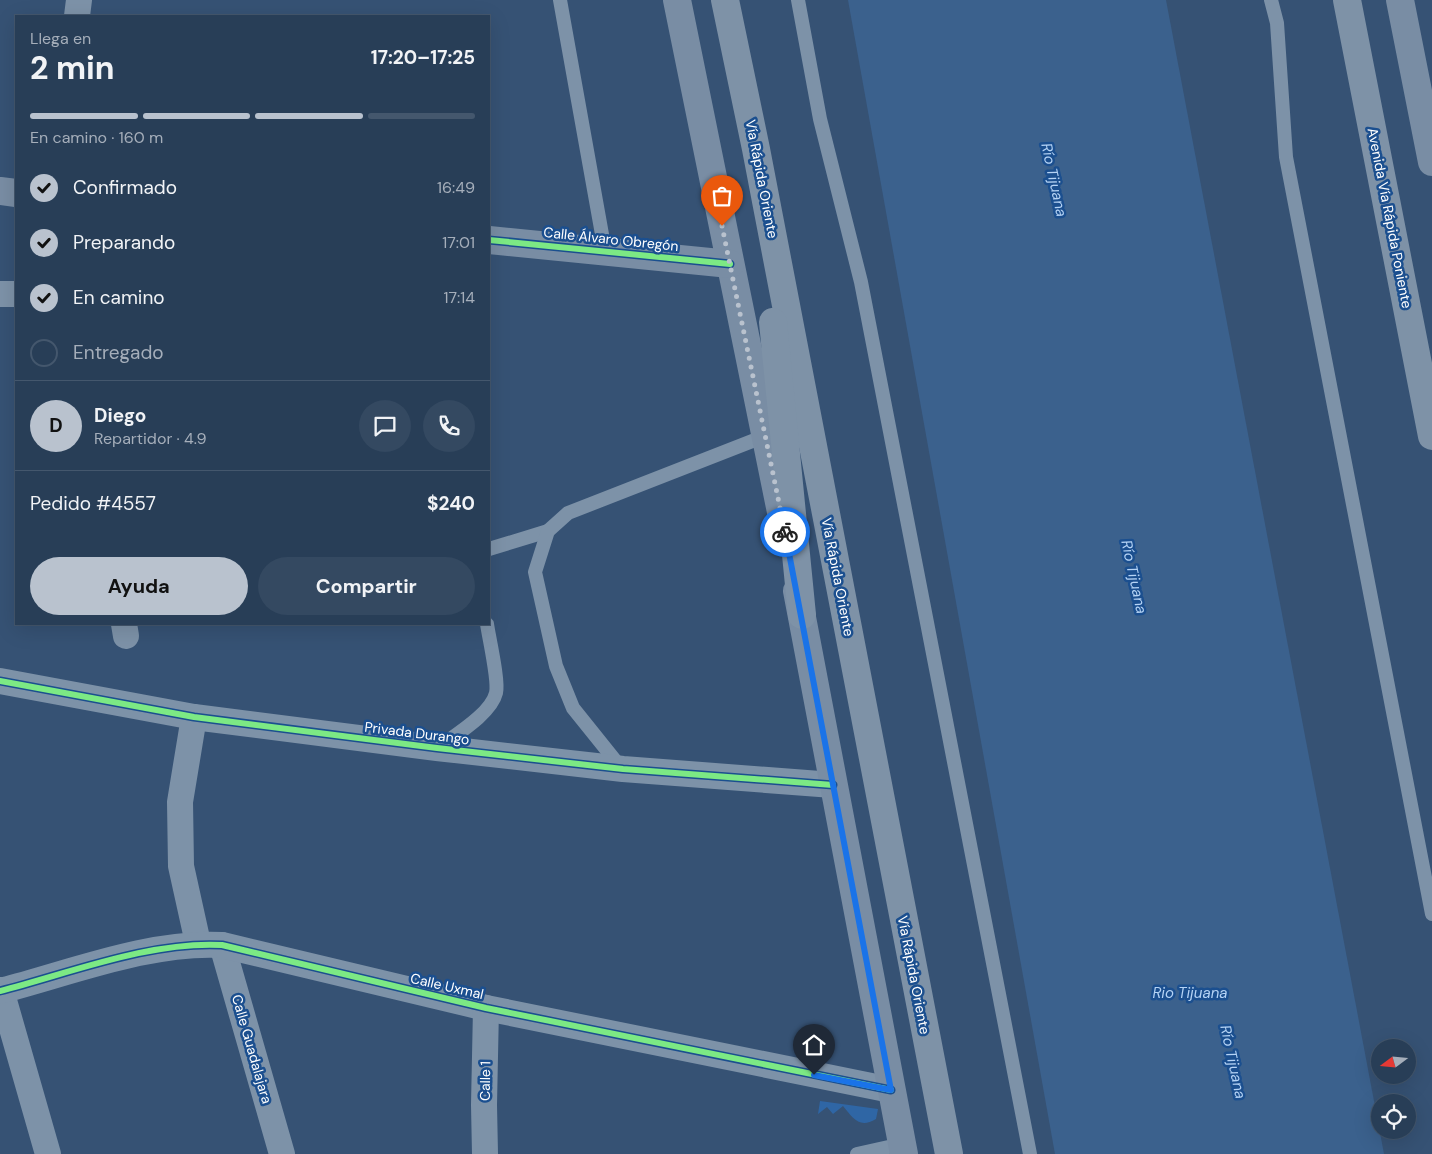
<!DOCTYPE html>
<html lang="es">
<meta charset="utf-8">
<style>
body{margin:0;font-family:"DM Sans",sans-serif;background:#344961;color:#f1f3f6;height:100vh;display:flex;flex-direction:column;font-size:19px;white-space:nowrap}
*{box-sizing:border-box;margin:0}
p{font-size:16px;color:#a5aeba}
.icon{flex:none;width:28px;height:28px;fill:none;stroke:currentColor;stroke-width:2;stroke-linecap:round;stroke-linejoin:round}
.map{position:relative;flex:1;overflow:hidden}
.sheet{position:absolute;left:15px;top:15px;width:475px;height:610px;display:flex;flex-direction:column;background:#283e57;border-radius:0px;box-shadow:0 5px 20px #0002,0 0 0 1px #44576d}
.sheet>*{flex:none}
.needle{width:32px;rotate:254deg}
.buttons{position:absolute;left:1371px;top:1039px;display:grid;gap:10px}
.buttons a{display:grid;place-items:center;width:45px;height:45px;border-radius:50%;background:#283e57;box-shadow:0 5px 20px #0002,0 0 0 1px #44576d;font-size:25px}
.pin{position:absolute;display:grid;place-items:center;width:42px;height:42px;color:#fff;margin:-51px -21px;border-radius:50% 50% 50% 0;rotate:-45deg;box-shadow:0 0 5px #0007}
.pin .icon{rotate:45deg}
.courier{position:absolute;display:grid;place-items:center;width:50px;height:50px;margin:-25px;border:4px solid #1a73e8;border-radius:50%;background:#fff;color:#222;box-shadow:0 1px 6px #0007}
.headline em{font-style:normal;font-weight:700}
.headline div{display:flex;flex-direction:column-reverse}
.headline{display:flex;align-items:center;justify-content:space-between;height:85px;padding:0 15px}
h1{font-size:32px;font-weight:700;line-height:38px}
.bar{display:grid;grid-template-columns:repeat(4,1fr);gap:8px 5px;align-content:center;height:60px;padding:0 15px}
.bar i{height:6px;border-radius:4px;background:#44576d}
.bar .current{background:#b9c2ce}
.bar p{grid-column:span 4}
.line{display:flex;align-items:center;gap:12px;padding:0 15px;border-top:1px solid #44576d}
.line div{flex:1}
.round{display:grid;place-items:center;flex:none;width:52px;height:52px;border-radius:26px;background:#344961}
ol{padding:0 15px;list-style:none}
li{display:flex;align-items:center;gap:15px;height:55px}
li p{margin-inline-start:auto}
li .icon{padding:5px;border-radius:50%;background:#b9c2ce;color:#111;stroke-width:4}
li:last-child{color:#a5aeba}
li i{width:28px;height:28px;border:2px solid #44576d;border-radius:50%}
.cta{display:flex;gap:10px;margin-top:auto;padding:10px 15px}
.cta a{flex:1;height:58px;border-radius:30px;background:#b9c2ce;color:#111;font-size:20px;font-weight:700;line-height:58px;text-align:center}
.cta a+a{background:#344961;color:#f1f3f6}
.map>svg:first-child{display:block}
</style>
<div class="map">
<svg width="1432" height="1154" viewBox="0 0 1432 1154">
<rect width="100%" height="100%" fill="#365274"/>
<path fill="#2f66a5" d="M820,1101L878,1109L876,1119C859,1129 853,1118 843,1106L833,1114L827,1107L818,1114Z"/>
<path fill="#3b618d" d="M848,0H1166L1384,1154H1055Z"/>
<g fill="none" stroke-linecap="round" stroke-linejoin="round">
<g stroke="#7d92a8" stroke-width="14">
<path d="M560,0L605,251"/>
<path d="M798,0L820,119L861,282L1030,1154"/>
<path d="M1271,0L1277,23L1286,157L1432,914"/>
<path d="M489,549L548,531"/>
<path d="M438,748C455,735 491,714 496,693C499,681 489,638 487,624"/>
<path d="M622,769L573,708L556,666L535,572L548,531L568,513L765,436"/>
<path d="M857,1154L902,1144"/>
</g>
<g stroke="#7d92a8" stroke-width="26">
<path d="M77,16L79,0"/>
<path d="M0,294H16"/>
<path d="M124,624L126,636"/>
<path d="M0,681L194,717L437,748L623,769L833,785"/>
<path d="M194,717L180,802L181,866L198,943"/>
<path d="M222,945L282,1154"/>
<path d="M1,990L48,1154"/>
<path d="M0,991C70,973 150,941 222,945L486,1008L891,1090"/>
<path d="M485,1154L484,1105L486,1008"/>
</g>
<g stroke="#798da4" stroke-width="28">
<path d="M677,0L783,522"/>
<path d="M1400,0L1432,162"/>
<path d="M0,191L16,193"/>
<path d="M489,240L730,264"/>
<path d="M797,591L904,1154"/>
</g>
<g stroke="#7e92a7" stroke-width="28">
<path d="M725,0L756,149L949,1154"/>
<path d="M1347,0L1432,436"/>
<path d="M773,322L802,615"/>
</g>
<defs>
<g id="cycleway">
<path d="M489,240L730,264"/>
<path d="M0,681L194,717L437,748L623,769L833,785"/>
<path d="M0,991C70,973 150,941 222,945L486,1008L891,1090"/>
</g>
</defs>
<use href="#cycleway" stroke="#1b4f8f" stroke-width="9"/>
<use href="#cycleway" stroke="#7ce984" stroke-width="6"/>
</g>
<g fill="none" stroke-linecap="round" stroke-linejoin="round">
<path stroke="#b9c2ce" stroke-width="5" stroke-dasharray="0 9" d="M722,226L785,532"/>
<path stroke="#1a73e8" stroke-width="6" d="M785,532L891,1090L814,1075"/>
</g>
<g text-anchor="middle" stroke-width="5" stroke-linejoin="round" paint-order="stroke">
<g font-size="14" fill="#fff" stroke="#1b4f8f">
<text transform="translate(762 179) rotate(79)" y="5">Vía Rápida Oriente</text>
<text transform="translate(1390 218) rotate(79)" y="5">Avenida Vía Rápida Poniente</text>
<text transform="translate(611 239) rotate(6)" y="5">Calle Álvaro Obregón</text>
<text transform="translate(838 577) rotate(79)" y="5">Vía Rápida Oriente</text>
<text transform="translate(417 733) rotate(7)" y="5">Privada Durango</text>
<text transform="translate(914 975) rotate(79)" y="5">Vía Rápida Oriente</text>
<text transform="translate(447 986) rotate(13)" y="5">Calle Uxmal</text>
<text transform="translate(252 1049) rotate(74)" y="5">Calle Guadalajara</text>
<text transform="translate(485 1081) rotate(-89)" y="5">Calle 1</text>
</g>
<g font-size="15" font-style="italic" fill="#b5d3f5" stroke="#1b4f8f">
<text transform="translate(1054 180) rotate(78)" y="5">Río Tijuana</text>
<text transform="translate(1134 577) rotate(78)" y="5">Río Tijuana</text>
<text x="1190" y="998">Rio Tijuana</text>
<text transform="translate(1233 1062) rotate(78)" y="5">Río Tijuana</text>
</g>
</g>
</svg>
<div class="buttons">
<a><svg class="needle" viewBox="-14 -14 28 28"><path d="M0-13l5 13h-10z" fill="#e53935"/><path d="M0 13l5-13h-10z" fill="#a5aeba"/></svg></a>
<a><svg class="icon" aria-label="locate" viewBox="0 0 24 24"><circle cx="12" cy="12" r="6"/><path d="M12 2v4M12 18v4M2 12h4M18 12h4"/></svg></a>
</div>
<div class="pin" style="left:722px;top:226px;background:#ea580c"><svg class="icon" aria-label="bag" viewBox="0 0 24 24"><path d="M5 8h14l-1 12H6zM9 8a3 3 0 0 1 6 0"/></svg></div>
<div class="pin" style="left:814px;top:1075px;background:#1f2937"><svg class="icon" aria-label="home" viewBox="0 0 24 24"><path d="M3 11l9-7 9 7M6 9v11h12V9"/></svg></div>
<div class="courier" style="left:785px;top:532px"><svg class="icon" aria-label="bike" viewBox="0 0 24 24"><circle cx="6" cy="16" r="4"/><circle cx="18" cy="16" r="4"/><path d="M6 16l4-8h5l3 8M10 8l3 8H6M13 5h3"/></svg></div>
<section class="sheet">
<div class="headline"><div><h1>2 min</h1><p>Llega en</p></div><em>17:20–17:25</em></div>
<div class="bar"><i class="current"></i><i class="current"></i><i class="current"></i><i></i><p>En camino · 160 m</p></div>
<ol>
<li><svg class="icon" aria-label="check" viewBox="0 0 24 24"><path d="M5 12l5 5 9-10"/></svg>Confirmado<p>16:49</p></li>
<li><svg class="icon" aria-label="check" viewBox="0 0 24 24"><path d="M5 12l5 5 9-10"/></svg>Preparando<p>17:01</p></li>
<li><svg class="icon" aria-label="check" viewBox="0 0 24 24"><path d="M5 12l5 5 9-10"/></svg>En camino<p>17:14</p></li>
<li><i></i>Entregado</li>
</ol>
<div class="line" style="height:90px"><b class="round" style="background:#b9c2ce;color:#111">D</b><div><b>Diego</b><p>Repartidor · 4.9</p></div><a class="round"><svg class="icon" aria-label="chat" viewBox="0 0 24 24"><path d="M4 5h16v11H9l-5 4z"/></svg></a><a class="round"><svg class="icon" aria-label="phone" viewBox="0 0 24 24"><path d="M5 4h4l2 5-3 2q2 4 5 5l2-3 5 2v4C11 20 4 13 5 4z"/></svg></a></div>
<div class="line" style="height:65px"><div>Pedido #4557</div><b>$240</b></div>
<div class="cta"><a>Ayuda</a><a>Compartir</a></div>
</section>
</div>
